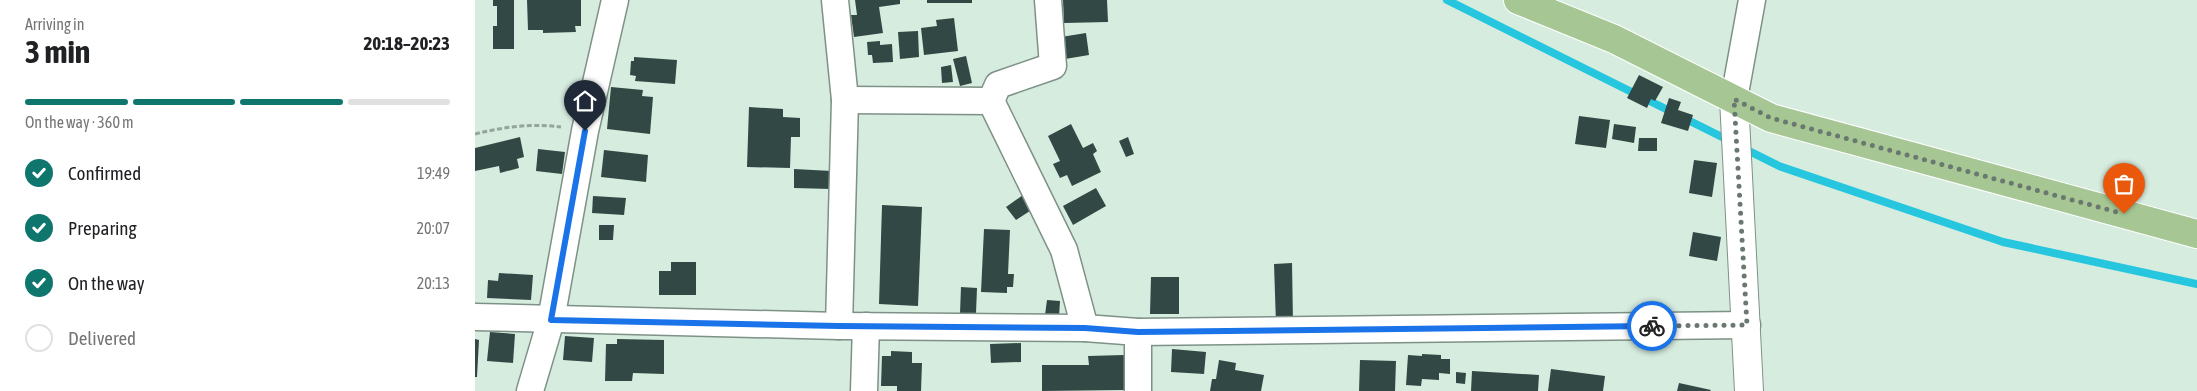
<!DOCTYPE html>
<meta charset="utf-8">
<style>
body{margin:0;font-family:"Asap Condensed",sans-serif;background:#f2f2f2;color:#202124;height:100vh;display:flex;flex-direction:column;font-size:19px;white-space:nowrap}
*{box-sizing:border-box;margin:0}
p{font-size:16px;color:#757577}
.icon{flex:none;width:28px;height:28px;fill:none;stroke:currentColor;stroke-width:2;stroke-linecap:round;stroke-linejoin:round}
.map{position:relative;flex:1;overflow:hidden}
.drawer{display:flex;flex-direction:column;background:#fff;width:475px}
.drawer>*{flex:none}
.pin{position:absolute;display:grid;place-items:center;width:42px;height:42px;color:#fff;margin:-51px -21px;border-radius:50% 50% 50% 0;rotate:-45deg;box-shadow:0 0 5px #0007}
.pin .icon{rotate:45deg}
.courier{position:absolute;display:grid;place-items:center;width:50px;height:50px;margin:-25px;border:4px solid #1a73e8;border-radius:50%;background:#fff;color:#222;box-shadow:0 1px 6px #0007}
.head em{font-style:normal;font-weight:700}
.head div{display:flex;flex-direction:column-reverse}
.head{display:flex;align-items:center;justify-content:space-between;height:85px;padding:0 25px}
h1{font-size:32px;font-weight:700;line-height:38px}
.bar{display:grid;grid-template-columns:repeat(4,1fr);gap:8px 5px;align-content:center;height:60px;padding:0 25px}
.bar i{height:6px;border-radius:4px;background:#e0e0e0}
.bar .active{background:#0f766e}
.bar p{grid-column:span 4}
ol{padding:0 25px;list-style:none}
li{display:flex;align-items:center;gap:15px;height:55px}
li p{margin-inline-start:auto}
li .icon{padding:5px;border-radius:50%;background:#0f766e;color:#fff;stroke-width:4}
li:last-child{color:#757577}
li i{width:28px;height:28px;border:2px solid #e0e0e0;border-radius:50%}
main{display:flex;flex:1;min-height:0}
.map>svg:first-child{display:block}
</style>
<main>
<section class="drawer">
<div class="head"><div><h1>3 min</h1><p>Arriving in</p></div><em>20:18–20:23</em></div>
<div class="bar"><i class="active"></i><i class="active"></i><i class="active"></i><i></i><p>On the way · 360 m</p></div>
<ol>
<li><svg class="icon" aria-label="check" viewBox="0 0 24 24"><path d="M5 12l5 5 9-10"/></svg>Confirmed<p>19:49</p></li>
<li><svg class="icon" aria-label="check" viewBox="0 0 24 24"><path d="M5 12l5 5 9-10"/></svg>Preparing<p>20:07</p></li>
<li><svg class="icon" aria-label="check" viewBox="0 0 24 24"><path d="M5 12l5 5 9-10"/></svg>On the way<p>20:13</p></li>
<li><i></i>Delivered</li>
</ol>
</section>
<div class="map">
<svg width="1722" height="391" viewBox="0 0 1722 391">
<rect width="100%" height="100%" fill="#d6ecdf"/>
<g fill="none" stroke-linecap="round" stroke-linejoin="round">
<g stroke="#26c7de" stroke-width="8">
<path d="M972,0L1255,141"/>
<path d="M1268,148L1304,166L1528,242L1722,284"/>
</g>
</g>
<g fill="#324845">
<path d="M18,0H39V49H18V26H22V6H18Z"/>
<path d="M52,0H106V26H100L101,32L68,33V30H53Z"/>
<path d="M380,0H425V4L404,7L408,33L379,37L376,15H382Z"/>
<rect x="452" y="0" width="45" height="3"/>
<path d="M588,0H632L633,22L589,23Z"/>
<path d="M479,18L483,51L449,55L446,28L462,26L461,20Z"/>
<path d="M443,31L444,57L425,59L423,32Z"/>
<path d="M611,33L614,55L590,59L586,37Z"/>
<path d="M405,41V45L417,44L418,62L398,63L397,55H393L392,42Z"/>
<path d="M491,56L497,83L485,86L478,59Z"/>
<path d="M159,57L202,60L200,84L160,81L161,76L155,75L156,61H159Z"/>
<path d="M476,65L478,82L467,83L466,67Z"/>
<path d="M1164,75L1188,87L1180,101L1176,99L1172,108L1152,98Z"/>
<path d="M136,87L168,90L167,96L178,97L175,134L132,129Z"/>
<path d="M1194,98L1206,102L1203,110L1218,115L1213,131L1186,123Z"/>
<path d="M274,107L308,109V117L325,118V137H316L315,168L272,167Z"/>
<path d="M1104,116L1135,120L1131,148L1100,144Z"/>
<path d="M596,124L608,148L618,143L622,151L618,154L626,172L597,186L592,175L585,178L578,164L585,161L573,136Z"/>
<path d="M1139,124L1161,127L1159,143L1137,139Z"/>
<path d="M45,137L49,157L42,159L44,168L25,173L24,166L0,171V148Z"/>
<path d="M653,137L659,154L651,157L644,141Z"/>
<path d="M1164,138H1182V151H1163Z"/>
<path d="M63,149L90,152L87,174L61,171Z"/>
<path d="M129,150L173,155L171,182L126,177Z"/>
<path d="M1219,160L1242,163L1237,197L1214,193Z"/>
<path d="M319,169L357,171L356,189L319,188Z"/>
<path d="M621,188L631,206L598,225L588,206Z"/>
<path d="M548,195L558,209L541,220L531,207Z"/>
<path d="M118,196L151,198L149,215L117,213Z"/>
<path d="M407,205L447,207L443,306L404,304Z"/>
<path d="M124,225H139L138,240H124Z"/>
<path d="M509,229L535,230L533,274H539L538,287H532V293L506,292Z"/>
<path d="M1218,232L1246,237L1242,261L1214,256Z"/>
<path d="M196,262H221V295H184V271H196Z"/>
<path d="M817,263L818,323L801,324L799,264Z"/>
<path d="M24,273L58,275L56,300L12,298L13,280L23,281Z"/>
<path d="M676,277H704V314H675Z"/>
<path d="M486,287L502,288L501,313H485Z"/>
<path d="M572,300L585,301L584,317L570,315Z"/>
<path d="M15,332L40,334L38,363L12,361Z"/>
<path d="M90,336L119,338L117,362L88,360Z"/>
<path d="M0,339L4,340L2,377H0Z"/>
<path d="M142,339L189,340V374L158,373L157,381H130L131,344H142Z"/>
<path d="M546,343V362L516,363L515,344Z"/>
<path d="M697,349L731,352L729,374L696,372Z"/>
<path d="M416,351L437,352V363H447L446,391H422V386H406L407,356H416Z"/>
<path d="M947,354L966,355V359H975V374L964,373V380L947,379L946,386L931,385L933,355L947,356Z"/>
<path d="M649,355V390L567,391V365H614L613,356Z"/>
<path d="M744,360L761,363L760,370L789,375L786,391H735L737,379H741Z"/>
<path d="M885,360L921,361L920,391H884Z"/>
<path d="M1076,369L1130,376L1128,391H1073Z"/>
<path d="M997,371L1064,375L1063,391H996Z"/>
<path d="M981,372L991,373L990,384L981,383Z"/>
<path d="M1204,383L1236,390L1235,391H1202Z"/>
</g>
<g fill="none" stroke-linecap="round" stroke-linejoin="round">
<defs>
<g id="minor">
<path d="M360,0L370,100L364,326"/>
<path d="M1259,99L1277,0"/>
<path d="M370,100L516,101L589,250L610,328"/>
<path d="M516,101L523,85L578,66L573,0"/>
<path d="M0,317L364,326L610,328L663,332L1272,325"/>
<path d="M663,332V391"/>
<path d="M55,391L76,320L110,131L140,0"/>
<path d="M389,391L391,326"/>
</g>
<path id="tertiary" d="M1259,99L1274,391"/>
<path id="primary" d="M1043,0L1139,39L1296,118L1722,234"/>
</defs>
<use href="#minor" stroke="#7d9186" stroke-width="29"/>
<use href="#tertiary" stroke="#7d9186" stroke-width="30"/>
<use href="#primary" stroke="#fff" stroke-width="30"/>
<path stroke="#94a59b" stroke-width="3" stroke-dasharray="5 2.5" stroke-linecap="butt" d="M0,134C28,127 57,123 86,127"/>
<use href="#minor" stroke="#fff" stroke-width="26"/>
<use href="#tertiary" stroke="#fff" stroke-width="28"/>
<use href="#primary" stroke="#a6c794" stroke-width="28"/>
</g>
<g fill="none" stroke-linecap="round" stroke-linejoin="round">
<path stroke="#6a7870" stroke-width="5" stroke-dasharray="0 9" d="M1177,326L1272,325L1259,99L1296,118L1649,214"/>
<path stroke="#1a73e8" stroke-width="6" d="M110,131L76,320L364,326L610,328L663,332L1177,326"/>
</g>
</svg>
<div class="pin" style="left:1649px;top:214px;background:#ea580c"><svg class="icon" aria-label="bag" viewBox="0 0 24 24"><path d="M5 8h14l-1 12H6zM9 8a3 3 0 0 1 6 0"/></svg></div>
<div class="pin" style="left:110px;top:131px;background:#1f2937"><svg class="icon" aria-label="home" viewBox="0 0 24 24"><path d="M3 11l9-7 9 7M6 9v11h12V9"/></svg></div>
<div class="courier" style="left:1177px;top:326px"><svg class="icon" aria-label="bike" viewBox="0 0 24 24"><circle cx="6" cy="16" r="4"/><circle cx="18" cy="16" r="4"/><path d="M6 16l4-8h5l3 8M10 8l3 8H6M13 5h3"/></svg></div>
</div>
</main>
